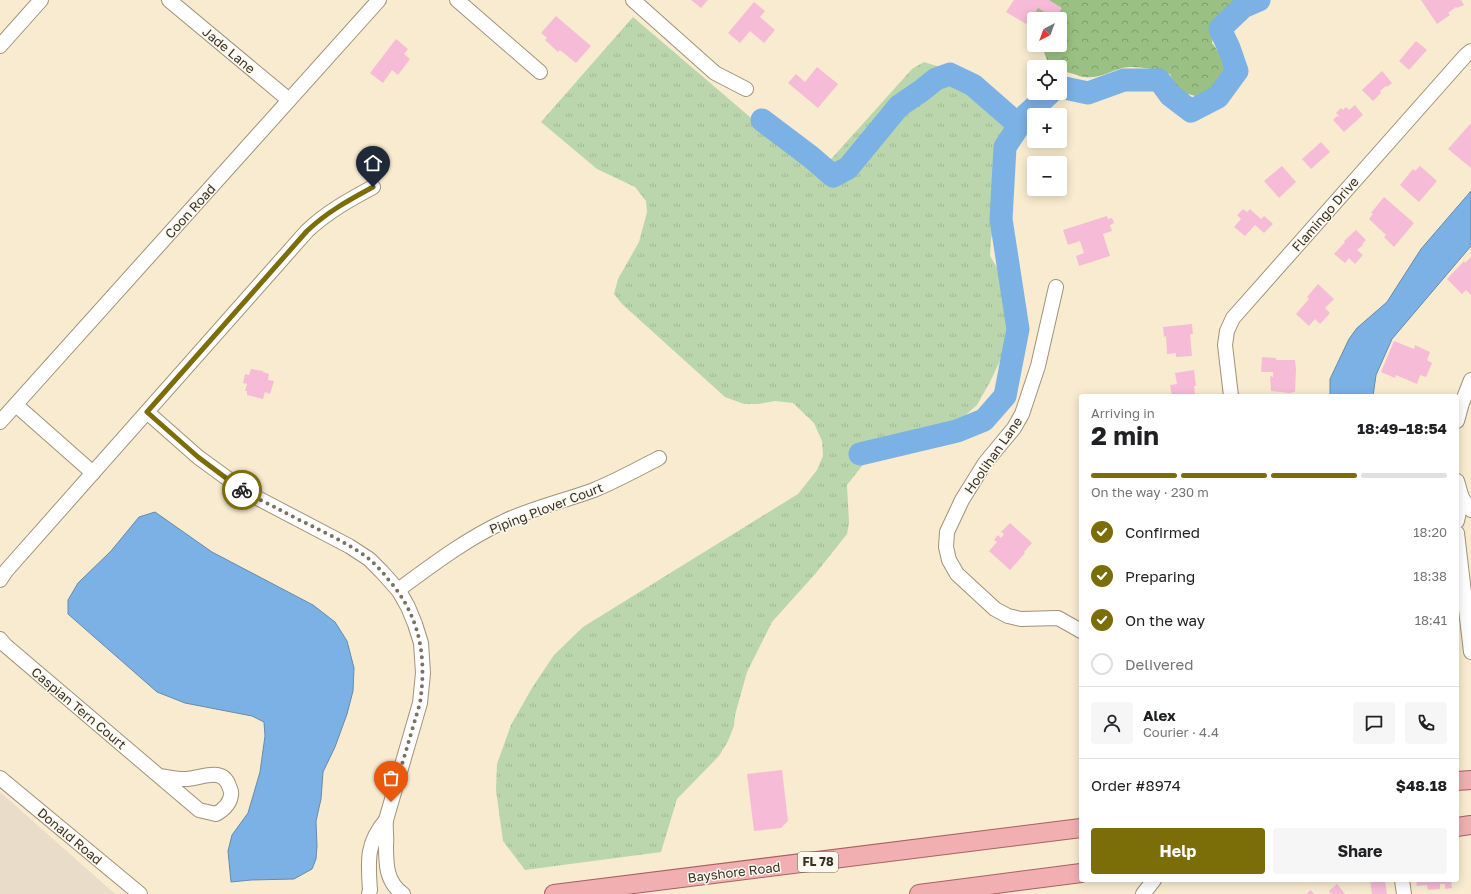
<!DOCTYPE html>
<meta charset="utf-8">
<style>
body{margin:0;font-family:"Golos Text",sans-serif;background:#f6f6f6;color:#202124;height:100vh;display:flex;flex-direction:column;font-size:15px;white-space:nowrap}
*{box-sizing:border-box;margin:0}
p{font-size:13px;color:#757577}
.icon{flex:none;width:22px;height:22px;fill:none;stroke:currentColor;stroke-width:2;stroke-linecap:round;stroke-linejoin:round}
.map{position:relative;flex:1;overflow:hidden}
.sheet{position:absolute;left:1079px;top:394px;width:380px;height:488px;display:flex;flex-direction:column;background:#fff;border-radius:4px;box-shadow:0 2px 10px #0003}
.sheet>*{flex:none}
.needle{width:26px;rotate:221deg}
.fabs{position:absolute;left:1027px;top:12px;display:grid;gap:8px}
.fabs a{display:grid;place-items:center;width:40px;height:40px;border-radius:4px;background:#fff;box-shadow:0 2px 10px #0003;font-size:20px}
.pin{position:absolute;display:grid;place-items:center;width:34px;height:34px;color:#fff;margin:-41px -17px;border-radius:50% 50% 50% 0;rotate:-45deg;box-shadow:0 0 4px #0007}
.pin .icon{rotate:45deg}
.courier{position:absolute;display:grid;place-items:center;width:40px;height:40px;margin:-20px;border:3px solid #7b6d08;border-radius:50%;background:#fff;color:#222;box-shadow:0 1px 5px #0007}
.summary em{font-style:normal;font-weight:700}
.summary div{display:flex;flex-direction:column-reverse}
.summary{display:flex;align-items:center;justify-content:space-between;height:68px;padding:0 12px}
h1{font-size:26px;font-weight:700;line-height:30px}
.bar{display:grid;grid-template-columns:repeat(4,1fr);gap:6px 4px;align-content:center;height:48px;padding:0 12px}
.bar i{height:5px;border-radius:3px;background:#e0e0e0}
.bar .active{background:#7b6d08}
.bar p{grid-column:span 4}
.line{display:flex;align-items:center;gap:10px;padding:0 12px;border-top:1px solid #e0e0e0}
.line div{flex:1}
.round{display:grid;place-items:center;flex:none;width:42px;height:42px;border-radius:4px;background:#f6f6f6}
ol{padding:0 12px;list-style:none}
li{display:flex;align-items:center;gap:12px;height:44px}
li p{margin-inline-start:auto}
li .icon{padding:4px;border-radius:50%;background:#7b6d08;color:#fff;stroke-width:4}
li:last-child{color:#757577}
li i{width:22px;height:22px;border:2px solid #e0e0e0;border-radius:50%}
.cta{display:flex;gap:8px;margin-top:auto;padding:8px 12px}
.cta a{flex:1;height:46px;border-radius:4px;background:#7b6d08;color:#fff;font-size:16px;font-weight:700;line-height:46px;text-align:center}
.cta a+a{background:#f6f6f6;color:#202124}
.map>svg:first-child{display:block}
</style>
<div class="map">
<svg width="1471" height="894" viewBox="0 0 1471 894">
<defs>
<pattern id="grass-tufts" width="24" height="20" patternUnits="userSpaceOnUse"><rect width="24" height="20" fill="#bbd6ac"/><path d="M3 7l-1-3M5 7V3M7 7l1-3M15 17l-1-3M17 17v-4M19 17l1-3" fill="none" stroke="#a1b894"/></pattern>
<pattern id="forest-crowns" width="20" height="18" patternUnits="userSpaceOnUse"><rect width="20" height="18" fill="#9ac183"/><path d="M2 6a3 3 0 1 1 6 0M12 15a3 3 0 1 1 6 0" fill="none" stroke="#7e9d6b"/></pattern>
</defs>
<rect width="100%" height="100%" fill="#f8ebd0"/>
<path fill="#e9ddca" d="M0,792L115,894H0Z"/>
<path fill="url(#grass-tufts)" d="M633,17L805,164L814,169L824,167L912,69L924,62L940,67L1017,124L1003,179L991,240L990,256L1006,282L1008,310L1007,346L990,382L977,405L960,420L946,427L889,436L877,447L847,485L849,523L847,534L816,573L772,622L747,672L735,715L734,726L728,741L719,756L677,799L661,852L525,870L503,841L496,790L497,764L511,725L532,688L554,655L583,627L798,494L817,470L823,456L822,441L814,423L793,403L775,401L758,404H744L725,397L622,304L614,294L618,279L639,242L647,212L646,201L635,187L597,169L541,122Z"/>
<path fill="url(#forest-crowns)" d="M1021,0H1242C1224,8 1215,24 1212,43L1227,63L1220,86L1199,97L1177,91L1170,74C1159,70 1135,65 1123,68C1110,71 1100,79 1084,77C1075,76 1071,71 1060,72V67H1050L1041,45H1060V19H1034V30Z"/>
<g fill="#7bb1e5" stroke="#668bac">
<path d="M1471,191V246L1392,339L1376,375L1373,396H1330V379L1349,339L1357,328L1387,302L1421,249Z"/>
<path d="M155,512L212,552L313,605L335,622L347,641L354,668L353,691L347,714L335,747L323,772L321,799L316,821L317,846L316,859L312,869L294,879L251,880L231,882L228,851L232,835L248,813L260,772L265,736L264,722L252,716L185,703L157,692L68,614V600L78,583L111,551L139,517Z"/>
</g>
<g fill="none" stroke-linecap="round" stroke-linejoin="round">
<g stroke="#7bb1e5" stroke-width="23">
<path d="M1060,87L1088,93L1124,80H1159L1170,95L1191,111L1218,97L1237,71L1229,48L1220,29L1243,7L1259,0"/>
<path d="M762,120L811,157L833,176L848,168L899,106L921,91L936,79L950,74L973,85L1019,125"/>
<path d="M860,454L957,431L984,420L1005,396L1018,329L1001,219L1005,147L1026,115L1050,93"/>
</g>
</g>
<g fill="#f6bcd7">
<path d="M691,0H708L701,8Z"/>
<path d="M1014,0H1049L1062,8L1055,19L1038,8L1035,13L1034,12L1026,24L1006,12Z"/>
<path d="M1421,0H1461L1464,5L1457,8L1456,7L1448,13L1450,15L1437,24Z"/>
<path d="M754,2L765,11L760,17L775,30L764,43L750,31L740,43L728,33Z"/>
<path d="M556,16L591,46L576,63L560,50L558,52L545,40L547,38L541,33Z"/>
<path d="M396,39L408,49L404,54L410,59L398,75L392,70L383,83L370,73Z"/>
<path d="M1416,41L1427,50L1409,70L1399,61Z"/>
<path d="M817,67L838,84L818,108L788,83L796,74L805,82Z"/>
<path d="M1382,71L1392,83L1387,87L1386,86L1380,91L1381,93L1373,101L1362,90Z"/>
<path d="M1355,105L1363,115L1344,132L1333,120L1337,116L1340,117L1336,113L1341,108L1343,110L1346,107L1349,110Z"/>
<path d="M1471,123V168L1448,149Z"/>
<path d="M1321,142L1330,152L1311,169L1302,159Z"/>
<path d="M1282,166L1296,182L1279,198L1264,181Z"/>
<path d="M1420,166L1437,181L1419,202L1400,185L1413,169L1415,171Z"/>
<path d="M1384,197L1414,223L1394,247L1384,237L1386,235L1369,219L1373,214L1371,213Z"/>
<path d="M1243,209L1247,212L1250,209L1261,219L1264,216L1273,224L1264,233L1255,225L1245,236L1234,227L1241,219L1237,215Z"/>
<path d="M1107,216L1108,219L1112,218L1114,223L1110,225L1112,231L1103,234L1110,256L1079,266L1076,256L1084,253L1080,241L1068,245L1063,230Z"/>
<path d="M1356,230L1366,240L1362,244L1363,245L1357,250L1363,255L1355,264L1349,258L1345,263L1334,254L1345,242L1344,241Z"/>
<path d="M1471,257V295L1466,290L1462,294L1447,279L1464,261L1465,263Z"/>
<path d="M1318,284L1334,299L1325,308L1330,313L1320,324L1315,319L1309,326L1296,314L1309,299L1307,297Z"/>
<path d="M1192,324L1193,334H1190L1192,356L1176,357V353L1167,354L1166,336L1164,337L1163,327Z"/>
<path d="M1394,341L1414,349L1415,345L1430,352L1427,360L1432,363L1426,377L1420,375L1417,384L1396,375L1395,378L1381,372Z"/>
<path d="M1262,357L1276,358V360H1295L1296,369L1295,392L1289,393L1271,391L1270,376L1273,377V372H1261Z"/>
<path d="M251,369L263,371V372L269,374L268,380L274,381L270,394L265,392L263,399L247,395V391H245L247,384L243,383L245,374L249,375Z"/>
<path d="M1194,370L1196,386H1194L1195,395L1172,396L1170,385L1177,384L1175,373Z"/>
<path d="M1010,523L1032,543L1024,552L1025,553L1010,570L989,551L997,542L994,540L998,535L1001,538L1004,534L1001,532Z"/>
<path d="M782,770L788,821L781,828L754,831L747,774Z"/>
<path d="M1370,880H1385L1387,894H1372Z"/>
<path d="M1416,880H1451L1452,888L1445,889V884H1440V889L1428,890L1427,885L1417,886Z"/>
<path d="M1337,884L1345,894H1331L1329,891Z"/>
<path d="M1311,890L1314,894H1306Z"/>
</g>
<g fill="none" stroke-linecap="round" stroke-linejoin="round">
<defs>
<g id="minor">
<path d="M169,0L289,100"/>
<path d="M457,0L540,72"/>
<path d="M633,0L715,73L746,89"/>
<path d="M0,46L41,0"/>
<path d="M1056,287L1038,366L1022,414L1014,428L985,463L962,500L947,532L946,547L949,560L957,574L995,609L1008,616L1021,619L1058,618L1081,631"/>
<path d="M1231,396L1225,345L1227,331L1233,318L1465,56L1471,51"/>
<path d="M16,405L93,473"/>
<path d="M147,412L198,457L246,492L349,546L369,559L382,572L399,591L408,607L415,624L421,643L423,673L420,703L386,820C385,828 387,837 386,845C386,864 386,882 403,894"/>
<path d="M1457,421L1462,403L1471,380"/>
<path d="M0,422L379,0"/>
<path d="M1457,481L1462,498L1471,510"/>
<path d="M1457,521L1462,498"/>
<path d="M1457,533L1471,652"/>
<path d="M0,580L6,571L307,231C327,212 349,200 373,187"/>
<path d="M398,590C432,565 466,539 505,521C533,508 564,501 594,490C616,481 638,469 659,458"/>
<path d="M0,639L5,645L199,810L216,814C223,810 230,804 231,795C232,792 230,789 229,786C222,765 199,780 184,779C176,779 168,777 159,776"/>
<path d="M0,778L140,894"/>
<path d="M1402,880L1404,894"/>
<path d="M369,894L370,890C368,862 366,843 386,820"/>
<path d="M1143,894L1154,880"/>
</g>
<g id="major">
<path d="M1457,781L1471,780"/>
<path d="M1457,827L1471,825"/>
<path d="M554,894L1081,828"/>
<path d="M919,894L1081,873"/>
</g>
</defs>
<use href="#minor" stroke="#9f937a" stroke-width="16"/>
<use href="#major" stroke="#a96060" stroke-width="20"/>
<use href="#minor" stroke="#fff" stroke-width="14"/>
<use href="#major" stroke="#f1afb2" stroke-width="18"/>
</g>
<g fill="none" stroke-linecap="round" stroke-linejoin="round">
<path stroke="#7a7262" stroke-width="4" stroke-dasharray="0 7.2" d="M242,490C254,498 268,503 280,510C308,525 344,540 368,558C375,564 382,571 387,578C420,615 427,656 420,703L391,802"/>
<path stroke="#7b6d08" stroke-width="5" d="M242,490L198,457L147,412L307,231C327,212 349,200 373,187"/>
</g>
<g text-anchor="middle" stroke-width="3" stroke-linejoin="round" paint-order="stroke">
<rect fill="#fef9ee" stroke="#726d63" stroke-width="1" x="798" y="852" width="40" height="20" rx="3"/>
<g font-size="12" font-weight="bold" fill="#363127">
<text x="818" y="866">FL 78</text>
</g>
<g font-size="13" fill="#363127" stroke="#fef9ee">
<text transform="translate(229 50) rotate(40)" y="5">Jade Lane</text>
<text transform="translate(190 211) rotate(-48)" y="5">Coon Road</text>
<text transform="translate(1325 214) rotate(-49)" y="5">Flamingo Drive</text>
<text transform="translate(993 455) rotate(-55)" y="5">Hoolihan Lane</text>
<text transform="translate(546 508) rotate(-21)" y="5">Piping Plover Court</text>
<text transform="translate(79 708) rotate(40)" y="5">Caspian Tern Court</text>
<text transform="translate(70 836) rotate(40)" y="5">Donald Road</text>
<text transform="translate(734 872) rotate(-7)" y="5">Bayshore Road</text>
</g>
</g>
</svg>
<div class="fabs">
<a><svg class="needle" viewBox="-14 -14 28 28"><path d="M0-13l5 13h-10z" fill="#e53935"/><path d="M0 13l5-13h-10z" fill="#757577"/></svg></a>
<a><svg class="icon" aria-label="locate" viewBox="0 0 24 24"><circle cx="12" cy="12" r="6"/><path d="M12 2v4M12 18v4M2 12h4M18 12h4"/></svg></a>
<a>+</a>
<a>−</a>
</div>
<div class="pin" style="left:391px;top:802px;background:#ea580c"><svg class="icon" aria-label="bag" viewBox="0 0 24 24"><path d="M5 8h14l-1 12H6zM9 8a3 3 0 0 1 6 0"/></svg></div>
<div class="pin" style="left:373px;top:187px;background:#1f2937"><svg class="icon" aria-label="home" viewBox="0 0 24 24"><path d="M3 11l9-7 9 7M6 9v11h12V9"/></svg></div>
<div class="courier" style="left:242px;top:490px"><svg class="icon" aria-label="bike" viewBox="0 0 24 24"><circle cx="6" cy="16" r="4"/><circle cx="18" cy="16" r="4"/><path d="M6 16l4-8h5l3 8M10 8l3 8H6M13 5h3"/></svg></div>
<section class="sheet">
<div class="summary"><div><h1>2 min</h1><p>Arriving in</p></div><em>18:49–18:54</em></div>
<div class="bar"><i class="active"></i><i class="active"></i><i class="active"></i><i></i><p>On the way · 230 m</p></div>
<ol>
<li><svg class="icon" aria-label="check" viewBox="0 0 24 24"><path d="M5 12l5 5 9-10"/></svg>Confirmed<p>18:20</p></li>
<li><svg class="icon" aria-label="check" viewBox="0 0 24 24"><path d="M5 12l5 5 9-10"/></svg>Preparing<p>18:38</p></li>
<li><svg class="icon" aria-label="check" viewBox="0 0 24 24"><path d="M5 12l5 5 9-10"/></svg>On the way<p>18:41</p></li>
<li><i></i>Delivered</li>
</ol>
<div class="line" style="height:72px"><a class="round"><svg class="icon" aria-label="person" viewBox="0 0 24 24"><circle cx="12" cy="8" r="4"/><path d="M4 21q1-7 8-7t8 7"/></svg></a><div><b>Alex</b><p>Courier · 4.4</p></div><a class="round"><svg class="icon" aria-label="chat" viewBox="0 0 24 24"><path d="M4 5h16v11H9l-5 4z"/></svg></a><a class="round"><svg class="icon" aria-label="phone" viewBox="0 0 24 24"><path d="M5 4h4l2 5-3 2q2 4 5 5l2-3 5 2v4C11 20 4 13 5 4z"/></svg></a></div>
<div class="line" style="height:52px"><div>Order #8974</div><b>$48.18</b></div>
<div class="cta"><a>Help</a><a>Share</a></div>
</section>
</div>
